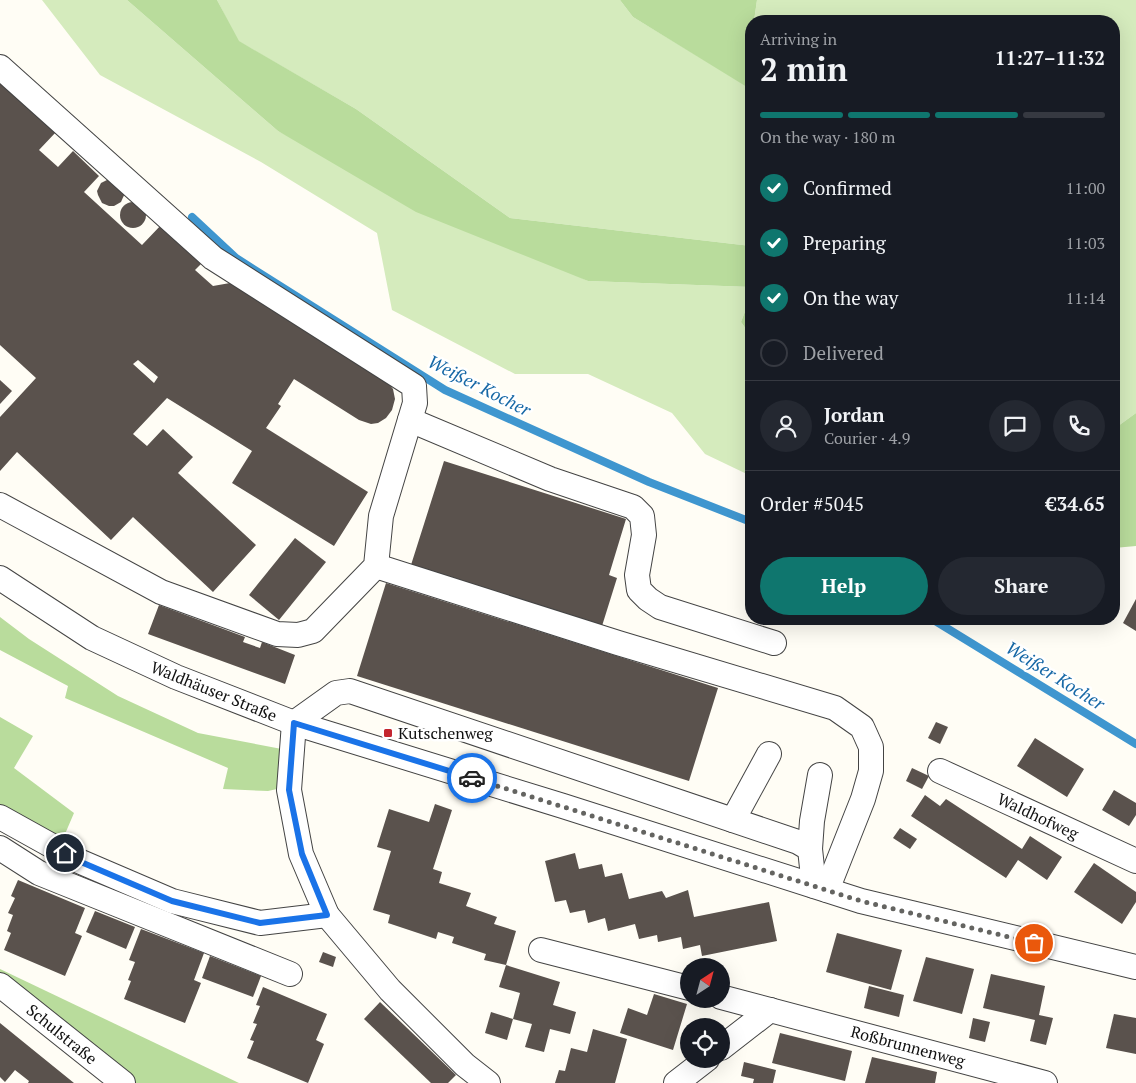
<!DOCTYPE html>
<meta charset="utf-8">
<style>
body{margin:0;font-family:"PT Serif",serif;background:#242831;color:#f1f3f6;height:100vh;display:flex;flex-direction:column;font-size:19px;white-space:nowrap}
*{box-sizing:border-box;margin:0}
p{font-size:16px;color:#9ea1a6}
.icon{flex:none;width:28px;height:28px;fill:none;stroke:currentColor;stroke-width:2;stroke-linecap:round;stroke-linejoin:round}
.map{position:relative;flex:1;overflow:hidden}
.details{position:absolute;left:745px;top:15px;width:375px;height:610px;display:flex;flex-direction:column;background:#171b24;border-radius:20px;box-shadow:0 5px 20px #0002}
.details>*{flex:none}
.needle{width:32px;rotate:36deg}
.tools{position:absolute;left:680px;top:958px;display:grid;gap:10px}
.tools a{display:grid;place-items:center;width:50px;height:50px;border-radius:50%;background:#171b24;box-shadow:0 5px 20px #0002;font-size:25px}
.pin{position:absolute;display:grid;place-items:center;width:42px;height:42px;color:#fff;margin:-21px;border:2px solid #fff;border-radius:50%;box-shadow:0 1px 5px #0007}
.courier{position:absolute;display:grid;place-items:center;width:50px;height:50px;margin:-25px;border:4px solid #1a73e8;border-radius:50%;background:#fff;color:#222;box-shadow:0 1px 6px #0007}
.head em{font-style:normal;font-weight:600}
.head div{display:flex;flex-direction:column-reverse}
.head{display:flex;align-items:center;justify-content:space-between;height:85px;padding:0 15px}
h1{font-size:32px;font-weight:600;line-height:38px}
.bar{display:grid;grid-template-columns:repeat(4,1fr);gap:8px 5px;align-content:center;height:60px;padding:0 15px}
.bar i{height:6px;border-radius:4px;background:#363941}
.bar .active{background:#0f766e}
.bar p{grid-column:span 4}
.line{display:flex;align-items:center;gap:12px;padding:0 15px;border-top:1px solid #363941}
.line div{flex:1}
.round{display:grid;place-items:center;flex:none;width:52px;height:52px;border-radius:26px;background:#242831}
ol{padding:0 15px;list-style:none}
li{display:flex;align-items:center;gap:15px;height:55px}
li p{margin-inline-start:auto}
li .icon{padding:5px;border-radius:50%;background:#0f766e;color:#fff;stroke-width:4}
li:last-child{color:#9ea1a6}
li i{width:28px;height:28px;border:2px solid #363941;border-radius:50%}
.cta{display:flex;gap:10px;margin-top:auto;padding:10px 15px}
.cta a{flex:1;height:58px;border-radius:30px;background:#0f766e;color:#fff;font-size:20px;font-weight:600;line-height:58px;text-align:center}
.cta a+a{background:#242831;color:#f1f3f6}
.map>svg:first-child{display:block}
</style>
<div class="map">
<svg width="1136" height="1083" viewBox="0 0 1136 1083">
<rect width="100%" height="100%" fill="#fffdf5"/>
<g fill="#d5ebbd">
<path d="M42,0H127L278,131L588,281L751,287V296L741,322L751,336V476L705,454L672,413L588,374H515L392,310L377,233L261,162L100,75Z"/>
<path d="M217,0H620L633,17L747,86L751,47V246L510,218L356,109L238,41Z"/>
<path d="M757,0H1136V413L1114,429V21H754Z"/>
</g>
<g fill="#b9dc9c">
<path d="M127,0H217L239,41L356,109L510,218L751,246V287L588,281L416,212L278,131Z"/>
<path d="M620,0H757L754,21H751V47L747,87L633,17Z"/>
<path d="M751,296V336L741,322Z"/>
<path d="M1136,413V546L1114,548V429Z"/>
<path d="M0,617L29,639L118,696L198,733L287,750L286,787L268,791L223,789L228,768L65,698L68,686L0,650Z"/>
<path d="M0,717L33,736L14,768L74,813L62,841L0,807Z"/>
<path d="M0,969L239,1083H134L0,977Z"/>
</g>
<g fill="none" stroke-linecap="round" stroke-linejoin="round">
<g stroke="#3f96cf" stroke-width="8">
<path d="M192,217L236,258L445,390L649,482L751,522"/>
<path d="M932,619L1136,744"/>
</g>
</g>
<g fill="#5a524d" fill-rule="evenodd">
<path d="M0,80L56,132L39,150L58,167L73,151L99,176L84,192L142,245L162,224L203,262L195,270L213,286L230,283L385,379L393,389L395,399L392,410L386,418L378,423L371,424L359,420L294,379L278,404L281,406L266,428L368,492L334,546L232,483L252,451L167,398L133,434L147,446L163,429L193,457L178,473L256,545L213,592L133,517L111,540L17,452L0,471V417L36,378L0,345ZM138,360L158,377L154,383L133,364Z"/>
<path d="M109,179L125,193L121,202L114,206H109L102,203L98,195L97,191L101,183Z"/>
<circle cx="133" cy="215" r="13"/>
<path d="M0,380L12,391L0,404Z"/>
<path d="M444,461L626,519L609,575L617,578L602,626L411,565Z"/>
<path d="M295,538L326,562L279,620L249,595Z"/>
<path d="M386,583L718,688L689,781L357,676Z"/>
<path d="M1136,599V631L1123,623Z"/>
<path d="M159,605L245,637L243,642L260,648L262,642L295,655L285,684L148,634Z"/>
<path d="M936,722L948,727L940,744L928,738Z"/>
<path d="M1035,738L1084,769L1067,797L1017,766Z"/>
<path d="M912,768L929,776L922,789L906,781Z"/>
<path d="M1114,790L1136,803V815L1129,826L1102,810Z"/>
<path d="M925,795L940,806L946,799L1022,849L1030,836L1062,857L1047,880L1018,860L1006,878L911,816Z"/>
<path d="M435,804L452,810L433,869L442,872L439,883L471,893L466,906L497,917L494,924L516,931L506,965L484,960L486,954L452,943L454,937L438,932L436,939L388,923L390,915L373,910L391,851L377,847L389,809L429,822Z"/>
<path d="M900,828L917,839L910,849L893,838Z"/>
<path d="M575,853L579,869L602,864L605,877L622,873L629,899L662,891L666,898L688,890L694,917L769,902L777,941L702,956L700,945L683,949L681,937L658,942L657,935L639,939L635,924L608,931L605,918L588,923L585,910L570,913L566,900L555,902L545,861Z"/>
<path d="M1094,863L1136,892V902L1122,924L1074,892Z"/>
<path d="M18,880L85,908L75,933L82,936L65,976L4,950L11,933L7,931L13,915L8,913L15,898L11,896Z"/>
<path d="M95,911L135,927L126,949L86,932Z"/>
<path d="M141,929L204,953L194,980L201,983L185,1023L124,999L131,981L128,980L135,962L129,960Z"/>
<path d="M837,933L902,950L891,990L826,972Z"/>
<path d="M323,952L336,957L333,967L319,962Z"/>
<path d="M210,956L261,976L253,997L202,978Z"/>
<path d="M926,957L974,969L962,1014L913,1001Z"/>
<path d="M506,965L560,982L553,1005L576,1012L570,1034L550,1029L544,1052L525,1047L532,1024L513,1019L507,1040L485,1033L491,1012L513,1019L520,993L499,987Z"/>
<path d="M991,974L1045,986L1039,1015L1053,1018L1046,1045L1030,1041L1035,1020L983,1008Z"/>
<path d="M869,986L904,995L899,1017L864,1008Z"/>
<path d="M263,987L327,1014L316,1040L324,1044L308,1083L247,1058L254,1041L250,1040L257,1024L253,1023L260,1006L256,1005Z"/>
<path d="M654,994L687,1004L673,1050L620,1033L628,1008L647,1015Z"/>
<path d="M380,1002L456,1075L448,1083H431L364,1019Z"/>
<path d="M1114,1014L1136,1018V1054L1106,1048Z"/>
<path d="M973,1018L990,1022L985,1042L969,1038Z"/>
<path d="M0,1023L32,1049L74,1083H28L29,1081L15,1070L5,1082L0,1077Z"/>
<path d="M593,1029L627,1039L615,1083H555L559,1070L565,1071L571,1048L587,1052Z"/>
<path d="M780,1033L852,1051L845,1081L772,1063Z"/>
<path d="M872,1057L937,1072L935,1083H865Z"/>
<path d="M744,1062L776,1070L773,1083H753L754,1079L741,1076Z"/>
</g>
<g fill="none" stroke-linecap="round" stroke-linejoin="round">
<defs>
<g id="minor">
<path d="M0,67L213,258L414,386L415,403L381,516L376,566L313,631L298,635L277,634L161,592L0,505"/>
<path d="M410,420L550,479L633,507L642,516L644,535L637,575L639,590L648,599L660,607L774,643"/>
<path d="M376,566L618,643L835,708L862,727L871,747V771L863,799L827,890"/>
<path d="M0,578L92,638L176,677L294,723L563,806L861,901L1136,967"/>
<path d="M940,771L1136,861"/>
<path d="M0,817L81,862L172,901L260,923L327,915"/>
<path d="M733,820L769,754"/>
<path d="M0,848L39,873L290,974"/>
<path d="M810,849L812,821L820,775"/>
<path d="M541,950L689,988"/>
<path d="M0,985L123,1083"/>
<path d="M721,997L1045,1083"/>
<path d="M721,1048L770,1010"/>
<path d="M488,1083L465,1065L390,990L327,915L301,854L289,790L294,723L336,693L350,691L798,842L810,849L814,886"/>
<path d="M676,1083L707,1059"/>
</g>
</defs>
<use href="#minor" stroke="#444" stroke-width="26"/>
<use href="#minor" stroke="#fff" stroke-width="24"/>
</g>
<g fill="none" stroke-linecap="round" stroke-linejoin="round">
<path stroke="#646461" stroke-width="5" stroke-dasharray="0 9" d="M472,778L861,901L1034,943"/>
<path stroke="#1a73e8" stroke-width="6" d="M65,853L81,862L172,901L260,923L327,915L302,854L289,790L294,723L472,778"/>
</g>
<rect fill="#c4262e" stroke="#fff" stroke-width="2" x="383" y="728" width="10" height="10" rx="2.5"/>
<g text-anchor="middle" stroke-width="5" stroke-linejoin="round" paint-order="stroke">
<g font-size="16" fill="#111" stroke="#fff">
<text transform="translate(214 691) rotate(22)" y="6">Waldhäuser Straße</text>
<text transform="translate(1038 816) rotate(25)" y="6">Waldhofweg</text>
<text transform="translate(62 1034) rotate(39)" y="6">Schulstraße</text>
<text transform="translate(908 1046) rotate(15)" y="6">Roßbrunnenweg</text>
</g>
<g font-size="16" fill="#111" stroke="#fff" text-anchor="start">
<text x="398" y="739">Kutschenweg</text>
</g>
<g font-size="18" font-style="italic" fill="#1768a6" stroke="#fff">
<text transform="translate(479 386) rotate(27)" y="6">Weißer Kocher</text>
<text transform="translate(1055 676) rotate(32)" y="6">Weißer Kocher</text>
</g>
</g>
</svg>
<div class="tools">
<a><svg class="needle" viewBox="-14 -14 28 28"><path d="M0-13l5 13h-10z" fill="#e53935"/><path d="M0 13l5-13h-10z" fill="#9ea1a6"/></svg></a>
<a><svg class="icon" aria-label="locate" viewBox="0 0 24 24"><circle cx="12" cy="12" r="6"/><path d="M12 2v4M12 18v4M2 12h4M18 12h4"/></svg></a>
</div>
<div class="pin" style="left:1034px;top:943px;background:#ea580c"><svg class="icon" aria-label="bag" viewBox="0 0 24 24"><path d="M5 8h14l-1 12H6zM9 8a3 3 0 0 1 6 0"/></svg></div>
<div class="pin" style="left:65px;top:853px;background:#1f2937"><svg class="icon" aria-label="home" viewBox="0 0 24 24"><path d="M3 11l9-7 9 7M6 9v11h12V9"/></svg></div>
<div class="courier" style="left:472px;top:778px"><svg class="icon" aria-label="car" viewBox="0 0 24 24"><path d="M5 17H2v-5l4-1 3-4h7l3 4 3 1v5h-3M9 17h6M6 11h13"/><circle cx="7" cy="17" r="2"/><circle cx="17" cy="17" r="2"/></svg></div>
<section class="details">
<div class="head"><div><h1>2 min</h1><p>Arriving in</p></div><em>11:27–11:32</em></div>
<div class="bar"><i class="active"></i><i class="active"></i><i class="active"></i><i></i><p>On the way · 180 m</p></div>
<ol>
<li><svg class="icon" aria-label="check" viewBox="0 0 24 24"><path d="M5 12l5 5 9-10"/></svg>Confirmed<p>11:00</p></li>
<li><svg class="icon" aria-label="check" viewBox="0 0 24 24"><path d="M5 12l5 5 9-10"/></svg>Preparing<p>11:03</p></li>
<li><svg class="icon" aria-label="check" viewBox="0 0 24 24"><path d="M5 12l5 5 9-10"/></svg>On the way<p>11:14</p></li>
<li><i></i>Delivered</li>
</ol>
<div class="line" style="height:90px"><a class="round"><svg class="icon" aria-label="person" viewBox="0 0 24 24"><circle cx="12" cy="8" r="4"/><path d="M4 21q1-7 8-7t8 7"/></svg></a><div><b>Jordan</b><p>Courier · 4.9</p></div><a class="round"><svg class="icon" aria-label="chat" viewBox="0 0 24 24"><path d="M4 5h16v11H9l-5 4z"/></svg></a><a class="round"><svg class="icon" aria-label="phone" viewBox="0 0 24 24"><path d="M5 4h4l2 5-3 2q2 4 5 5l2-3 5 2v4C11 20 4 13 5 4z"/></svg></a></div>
<div class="line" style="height:65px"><div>Order #5045</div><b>€34.65</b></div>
<div class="cta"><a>Help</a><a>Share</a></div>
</section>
</div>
